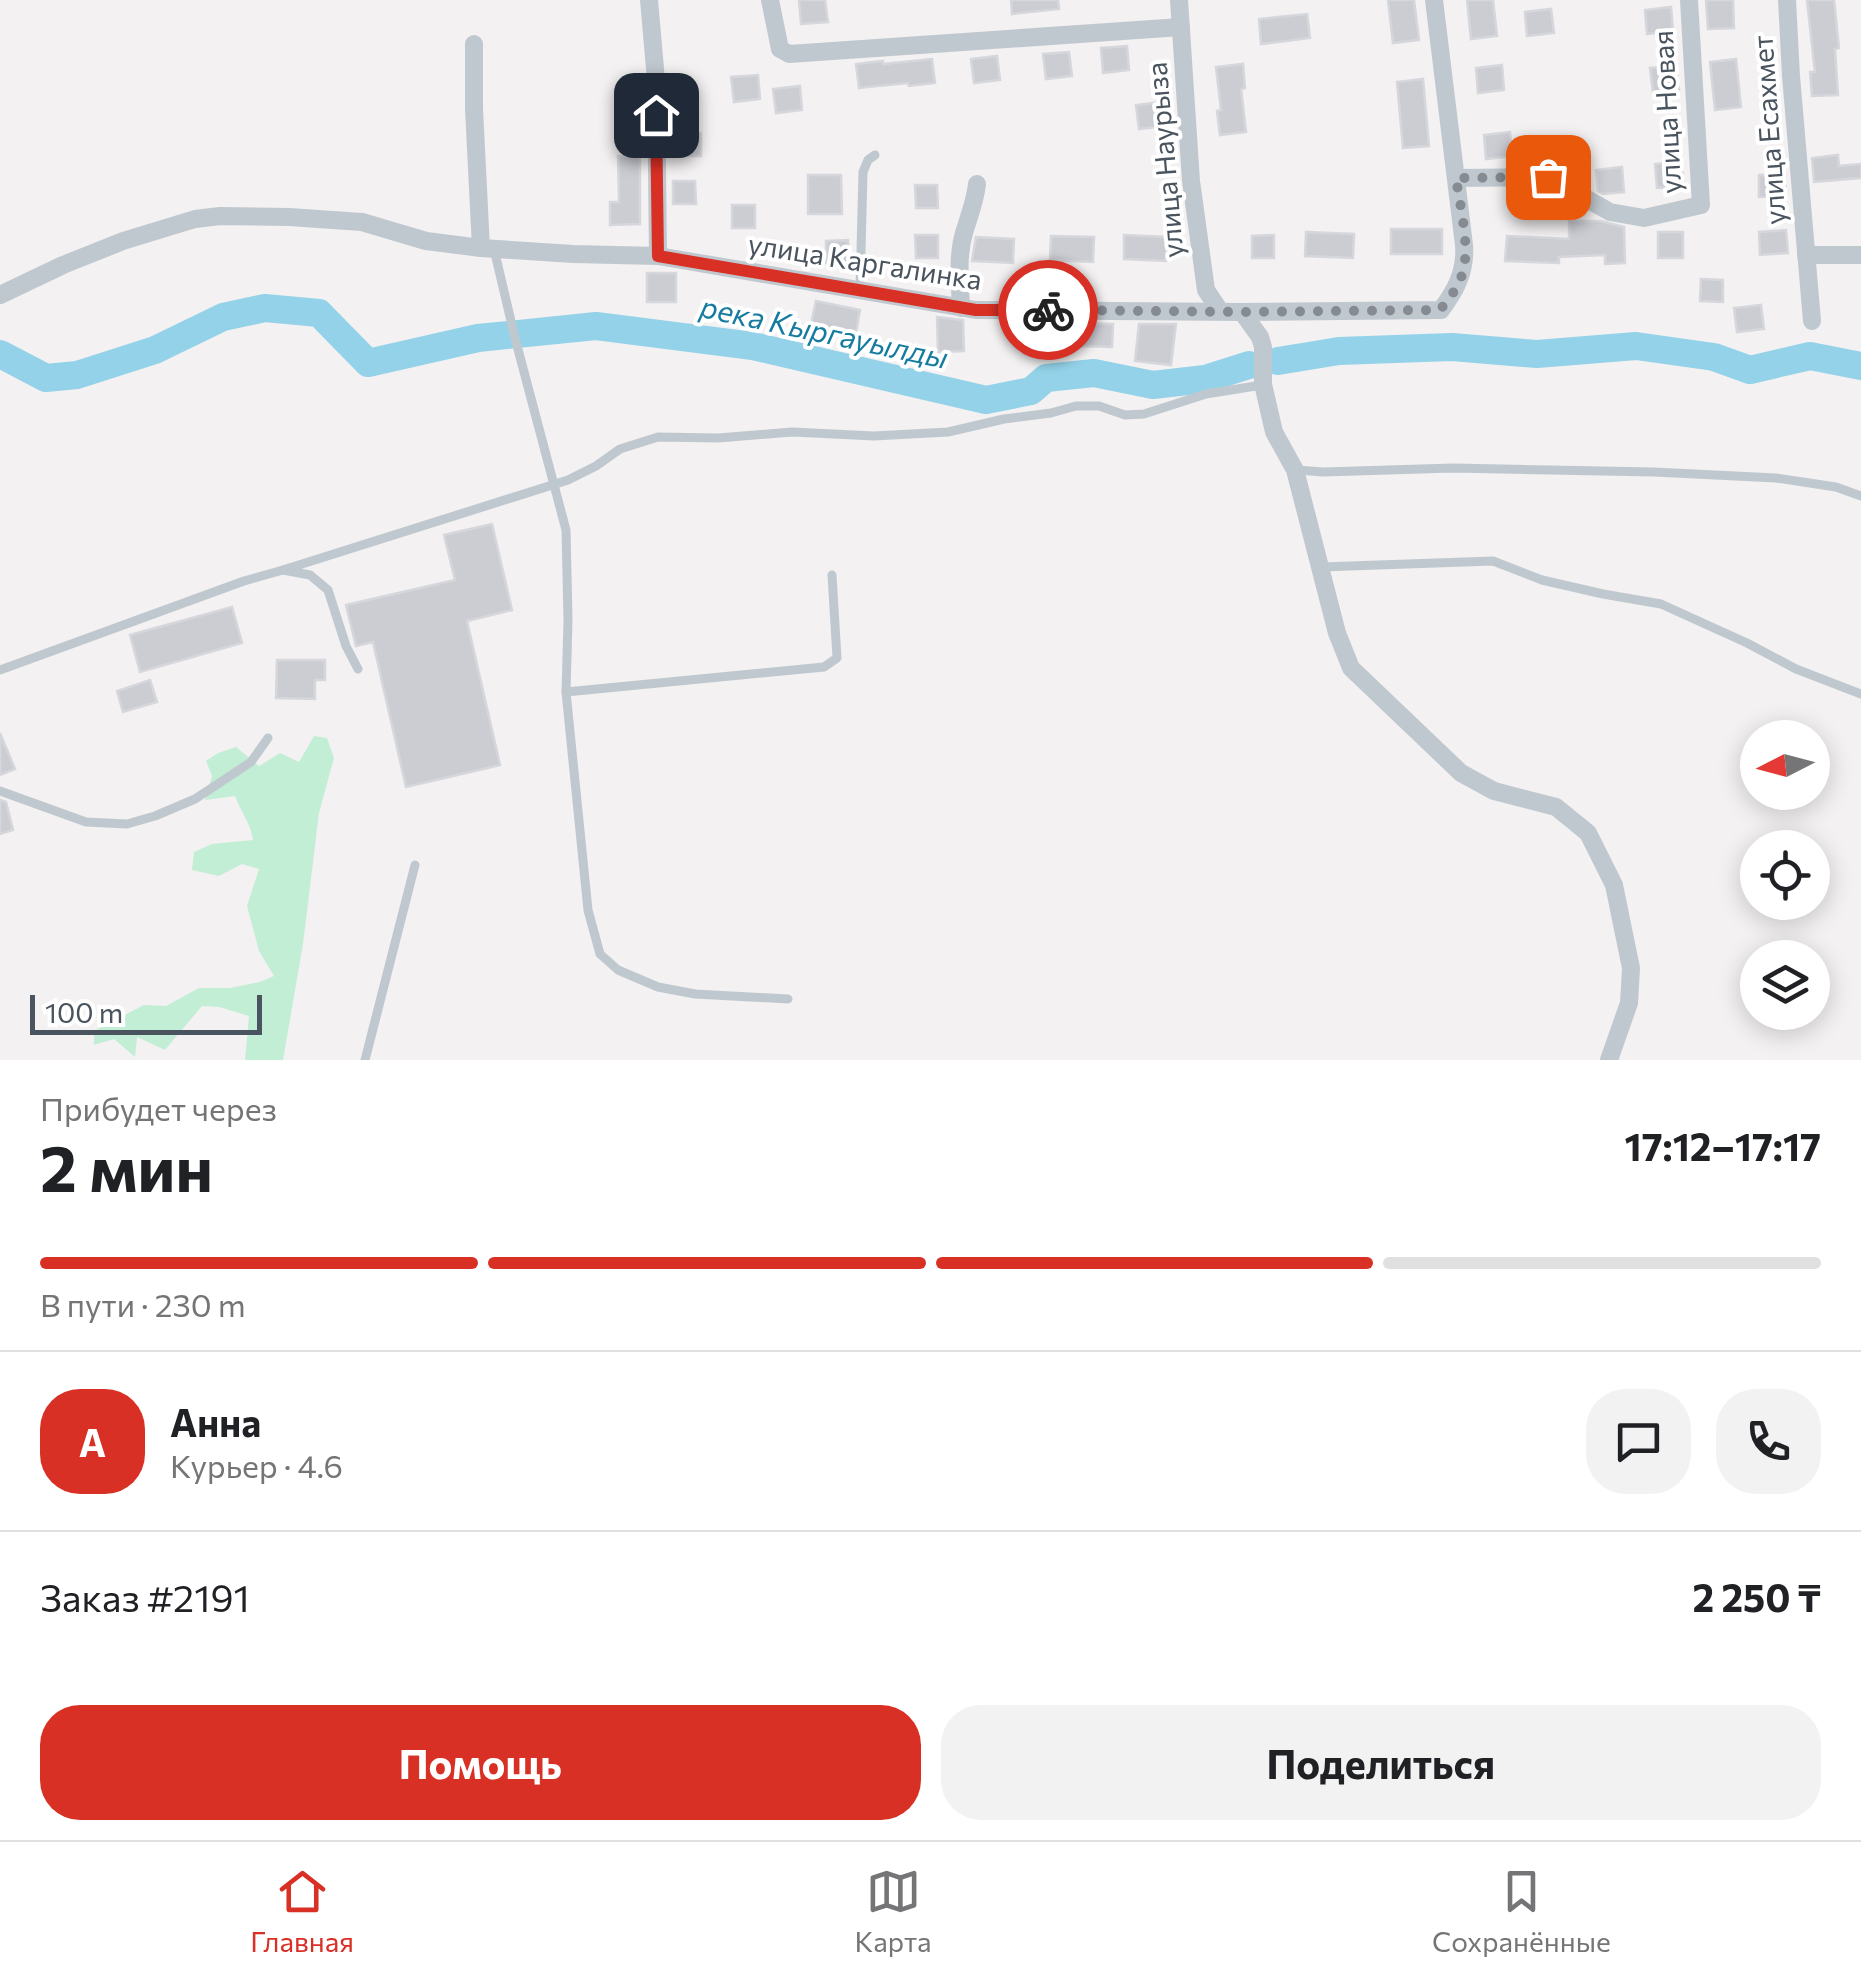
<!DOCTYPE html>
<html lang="ru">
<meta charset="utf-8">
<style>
body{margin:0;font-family:Commissioner,sans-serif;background:#f2f2f2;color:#202124;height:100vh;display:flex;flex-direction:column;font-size:38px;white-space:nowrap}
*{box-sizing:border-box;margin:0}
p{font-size:32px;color:#757577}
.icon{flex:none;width:55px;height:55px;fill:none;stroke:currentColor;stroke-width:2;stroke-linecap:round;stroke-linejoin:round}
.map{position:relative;height:1060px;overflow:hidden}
.sheet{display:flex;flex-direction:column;background:#fff;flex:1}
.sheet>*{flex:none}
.needle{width:65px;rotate:264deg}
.buttons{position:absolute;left:1740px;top:720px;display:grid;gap:20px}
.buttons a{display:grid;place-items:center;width:90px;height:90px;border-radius:50%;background:#fff;box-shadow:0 5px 25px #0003;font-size:50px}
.scale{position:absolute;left:30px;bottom:25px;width:232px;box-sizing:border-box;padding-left:10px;border:5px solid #4a545e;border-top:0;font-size:28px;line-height:35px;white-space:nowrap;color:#4a545e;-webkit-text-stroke:8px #fff;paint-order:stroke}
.pin{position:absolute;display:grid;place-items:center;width:85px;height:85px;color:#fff;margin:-42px;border-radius:20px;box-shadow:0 5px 15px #0006}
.courier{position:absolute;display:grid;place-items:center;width:100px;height:100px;margin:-50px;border:8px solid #d93025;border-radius:50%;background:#fff;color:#222;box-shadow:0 2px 12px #0007}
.overview em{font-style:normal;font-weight:700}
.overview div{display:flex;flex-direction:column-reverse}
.overview{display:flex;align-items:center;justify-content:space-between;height:170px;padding:0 40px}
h1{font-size:65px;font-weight:700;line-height:75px}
.bar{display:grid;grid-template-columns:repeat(4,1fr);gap:15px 10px;align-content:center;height:120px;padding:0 40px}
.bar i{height:12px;border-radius:8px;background:#e0e0e0}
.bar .active{background:#d93025}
.bar p{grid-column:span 4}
.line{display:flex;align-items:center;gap:25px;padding:0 40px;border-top:2px solid #e0e0e0}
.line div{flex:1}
.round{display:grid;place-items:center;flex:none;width:105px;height:105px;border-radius:40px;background:#f2f2f2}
.button{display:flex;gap:20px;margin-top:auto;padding:20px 40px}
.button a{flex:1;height:115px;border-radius:40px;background:#d93025;color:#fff;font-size:40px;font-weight:700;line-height:115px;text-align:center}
.button a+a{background:#f2f2f2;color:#202124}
.dock{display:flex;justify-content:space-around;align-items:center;height:140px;border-top:2px solid #e0e0e0;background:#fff;font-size:28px;color:#757577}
.dock a{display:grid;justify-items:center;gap:5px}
.dock .active{color:#d93025}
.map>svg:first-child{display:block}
</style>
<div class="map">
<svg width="1861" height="1060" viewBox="0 0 1861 1060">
<rect width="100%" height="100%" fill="#f3f1f1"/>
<path fill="#c3eed6" d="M314,736L327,738L334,758L319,813L303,944L283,1060H245L249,1016L219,1007L202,1006L165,1050L137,1037L135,1057L114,1039L94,1045V1031L144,1005L166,1006L199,988H230L260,982L274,976L259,951L247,906L259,869L242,864L219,876L192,870L194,852L212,844L253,840C251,824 241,812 235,796L205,800L212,776L206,761L218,753L236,747L259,766L280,753L299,762Z"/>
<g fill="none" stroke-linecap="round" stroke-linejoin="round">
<g stroke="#93d2e8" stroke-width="28">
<path d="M0,354L46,378L77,375L155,350L223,317L265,308L319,313L368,363L478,338L596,326L753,346L986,400L1031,391L1046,378L1094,373L1153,385L1205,379L1249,365"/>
<path d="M1278,361L1339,351L1452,347L1537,354L1636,346L1714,357L1750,370L1810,356L1861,366"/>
</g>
</g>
<g fill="#cccdd3" stroke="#d6d7dc" stroke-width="2.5">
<path d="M799,0H825L828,22L801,24Z"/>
<path d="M1011,0H1058L1059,9L1012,14Z"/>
<path d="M1388,0H1414L1419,40L1393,43Z"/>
<path d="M1467,0H1493L1497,36L1471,39Z"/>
<path d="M1706,0H1733L1734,28L1708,29Z"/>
<path d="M1807,0H1834L1839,48L1835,49L1838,95L1812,96L1810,72H1815Z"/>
<path d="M1671,7L1673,31L1647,34L1645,10Z"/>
<path d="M1551,9L1554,33L1527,36L1525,12Z"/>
<path d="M1307,14L1310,38L1261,44L1259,19Z"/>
<path d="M1127,46L1129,70L1103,73L1101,48Z"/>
<path d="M1069,52L1072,76L1046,79L1043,54Z"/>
<path d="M997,56L1000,80L974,83L971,59Z"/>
<path d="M932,59L935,83L909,86L908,83L859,88L856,64L883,61V64Z"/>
<path d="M1736,59L1741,107L1715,110L1710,62Z"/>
<path d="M1243,64L1245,88L1241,89L1246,132L1220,135L1217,111L1221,110L1216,67Z"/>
<path d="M1502,65L1504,90L1478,93L1476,68Z"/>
<path d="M1676,66L1679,90L1653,92L1650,68Z"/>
<path d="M758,75L760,99L734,102L731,77Z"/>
<path d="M1423,79L1429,146L1403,148L1397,82Z"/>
<path d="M800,86L802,110L776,113L773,89Z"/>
<path d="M1162,102L1165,126L1139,129L1136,105Z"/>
<path d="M1510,132L1512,156L1486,159L1484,135Z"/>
<path d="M701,133V156H678V134Z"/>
<path d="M1838,155L1839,166L1861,164V178L1814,182L1812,158Z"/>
<path d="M618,156H640V224L610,225V202H619Z"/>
<path d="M1681,161L1684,186L1657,188L1655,164Z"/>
<path d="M1622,167L1624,192L1603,194L1598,191L1596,170Z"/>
<path d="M1785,174L1786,196L1759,197V175Z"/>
<path d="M808,175H841L842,214H808Z"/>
<path d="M673,181H695L696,204H673Z"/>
<path d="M915,185H937L938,208H916Z"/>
<rect x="732" y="205" width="23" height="23"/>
<path d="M1569,221H1601L1624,227L1625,263L1605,264V255L1559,257V263L1505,261L1507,236L1569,239Z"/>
<rect x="1391" y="229" width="51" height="25"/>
<path d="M1786,230L1788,253L1760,255L1759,232Z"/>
<path d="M1306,232L1354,234L1353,258L1305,256Z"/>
<rect x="1658" y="232" width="25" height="26"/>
<path d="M915,235H938V258H916Z"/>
<path d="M1124,235L1167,237L1166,261L1124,259Z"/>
<path d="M1274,235V258H1252V236Z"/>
<path d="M1051,236L1094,237L1093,262L1050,260Z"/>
<path d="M976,237L1014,239L1013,263L972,261Z"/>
<path d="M848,240L849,263H826V241Z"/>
<rect x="647" y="273" width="29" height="29"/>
<path d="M1701,279L1723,280V302L1700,301Z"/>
<path d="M816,301L860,310L855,338L810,329Z"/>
<path d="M1761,305L1764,329L1737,332L1734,308Z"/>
<path d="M937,317L963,320L964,351L938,352Z"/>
<path d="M1077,323L1113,324L1112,347L1076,346Z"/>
<path d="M1139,324H1176L1171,365L1135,361Z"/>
<path d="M492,524L512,610L467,621L500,765L406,787L373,642L356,646L346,605L455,580L444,535Z"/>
<path d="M232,607L242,643L140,672L130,635Z"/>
<path d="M277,660H325V680H315V699L276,698Z"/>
<path d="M150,680L157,702L123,712L117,691Z"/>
<path d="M0,733L15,769L0,775Z"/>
<path d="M0,800L6,802L13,830L0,834Z"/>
</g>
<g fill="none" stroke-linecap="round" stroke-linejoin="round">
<g stroke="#c0c8cf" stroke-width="9">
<path d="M494,249L515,338L566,530L568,620L566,692L588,910L600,954L618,970L658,987L695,994L788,999"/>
<path d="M860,290L863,172L868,160L875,155"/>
<path d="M1297,470L1323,472L1453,468L1654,472L1776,478L1836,487L1861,496"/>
<path d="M1321,567L1493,561L1542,580L1603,594L1661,604L1747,643L1796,669L1861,694"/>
<path d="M283,570L568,480L596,466L620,449L658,437L718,438L792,432L874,436L948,432L1004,419L1051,413L1076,406H1099L1125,415L1144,414L1206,394L1262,385"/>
<path d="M0,670L244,581L283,570L310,575L328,590L346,646L358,669"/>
<path d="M566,692L824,667L837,658L832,575"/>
<path d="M0,791L86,822L127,824L155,816L195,799L251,762L268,738"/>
<path d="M365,1060L415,865"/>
</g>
<g stroke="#c0c8cf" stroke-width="18">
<path d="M649,0L656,80L658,256L976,310L1242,312L1441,310C1456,290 1466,271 1464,245L1434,0"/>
<path d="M770,0L780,49L789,54L1181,27"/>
<path d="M1179,0L1191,181L1206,290L1220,311"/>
<path d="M1787,0L1791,76L1812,321"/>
<path d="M474,44V109L481,248"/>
<path d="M1456,178L1548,177L1610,212L1644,218L1701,205L1689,0"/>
<path d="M1806,255H1861"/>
<path d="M0,295L63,265L123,241L195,219L220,216L289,217L362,222L426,241L481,248L573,254L658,256"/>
<path d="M961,308C960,283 957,257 964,233C969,216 975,202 977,184"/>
<path d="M1242,312L1260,337L1263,347V384L1274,432L1295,470L1337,633L1351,668L1461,773L1494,791L1556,807L1588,833L1614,885L1631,968L1629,1003L1609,1060"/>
</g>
</g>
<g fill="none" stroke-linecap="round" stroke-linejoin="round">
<path stroke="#858b91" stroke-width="10" stroke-dasharray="0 18" d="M1048,310L1242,312L1440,310C1449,299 1457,289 1462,275C1471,249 1460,206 1456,178L1548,177"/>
<path stroke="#d93025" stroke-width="12" d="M656,115L658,256L976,310H1048"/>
</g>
<g text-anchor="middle" stroke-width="8" stroke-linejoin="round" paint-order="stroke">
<g font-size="28" fill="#4a545e" stroke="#fff">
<text transform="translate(1667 112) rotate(-93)" y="10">улица Новая</text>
<text transform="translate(1769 130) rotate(-94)" y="10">улица Есахмет</text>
<text transform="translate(1165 160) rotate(-95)" y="10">улица Наурыза</text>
<text transform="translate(865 262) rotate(9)" y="10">улица Каргалинка</text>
</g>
<g font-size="30" font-style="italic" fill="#157b9f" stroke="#fff">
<text transform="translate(824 333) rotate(12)" y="10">река Кыргауылды</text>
</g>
</g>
</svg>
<div class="buttons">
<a><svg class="needle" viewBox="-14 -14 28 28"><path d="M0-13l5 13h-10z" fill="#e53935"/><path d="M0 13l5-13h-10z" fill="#757577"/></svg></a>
<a><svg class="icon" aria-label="locate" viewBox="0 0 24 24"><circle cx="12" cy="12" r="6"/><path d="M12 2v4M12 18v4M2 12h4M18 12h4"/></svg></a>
<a><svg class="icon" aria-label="layers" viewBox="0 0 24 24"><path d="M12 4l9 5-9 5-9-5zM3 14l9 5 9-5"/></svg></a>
</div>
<div class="scale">100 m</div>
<div class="pin" style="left:1548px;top:177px;background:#ea580c"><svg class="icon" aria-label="bag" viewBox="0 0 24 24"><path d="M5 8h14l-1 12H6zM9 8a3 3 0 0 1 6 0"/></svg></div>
<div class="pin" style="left:656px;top:115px;background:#1f2937"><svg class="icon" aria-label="home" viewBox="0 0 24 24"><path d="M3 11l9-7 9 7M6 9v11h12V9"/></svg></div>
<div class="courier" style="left:1048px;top:310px"><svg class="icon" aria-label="bike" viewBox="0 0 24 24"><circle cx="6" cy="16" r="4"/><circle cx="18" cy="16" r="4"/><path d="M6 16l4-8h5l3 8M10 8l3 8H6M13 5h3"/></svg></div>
</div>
<section class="sheet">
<div class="overview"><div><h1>2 мин</h1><p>Прибудет через</p></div><em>17:12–17:17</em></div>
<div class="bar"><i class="active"></i><i class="active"></i><i class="active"></i><i></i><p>В пути · 230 m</p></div>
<div class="line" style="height:180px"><b class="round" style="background:#d93025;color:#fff">А</b><div><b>Анна</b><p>Курьер · 4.6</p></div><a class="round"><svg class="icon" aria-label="chat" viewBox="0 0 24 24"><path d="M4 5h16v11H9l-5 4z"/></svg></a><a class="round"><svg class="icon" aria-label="phone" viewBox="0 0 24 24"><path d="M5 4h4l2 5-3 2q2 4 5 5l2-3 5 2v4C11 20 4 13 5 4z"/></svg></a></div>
<div class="line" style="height:130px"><div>Заказ #2191</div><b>2 250 ₸</b></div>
<div class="button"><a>Помощь</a><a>Поделиться</a></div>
</section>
<nav class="dock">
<a class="active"><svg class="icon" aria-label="home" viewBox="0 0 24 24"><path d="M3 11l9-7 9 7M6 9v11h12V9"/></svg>Главная</a>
<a><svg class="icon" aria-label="map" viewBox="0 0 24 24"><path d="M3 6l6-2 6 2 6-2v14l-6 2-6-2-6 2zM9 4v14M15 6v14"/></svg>Карта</a>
<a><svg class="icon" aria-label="saved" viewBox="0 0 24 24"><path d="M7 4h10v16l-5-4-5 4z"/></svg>Сохранённые</a>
</nav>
